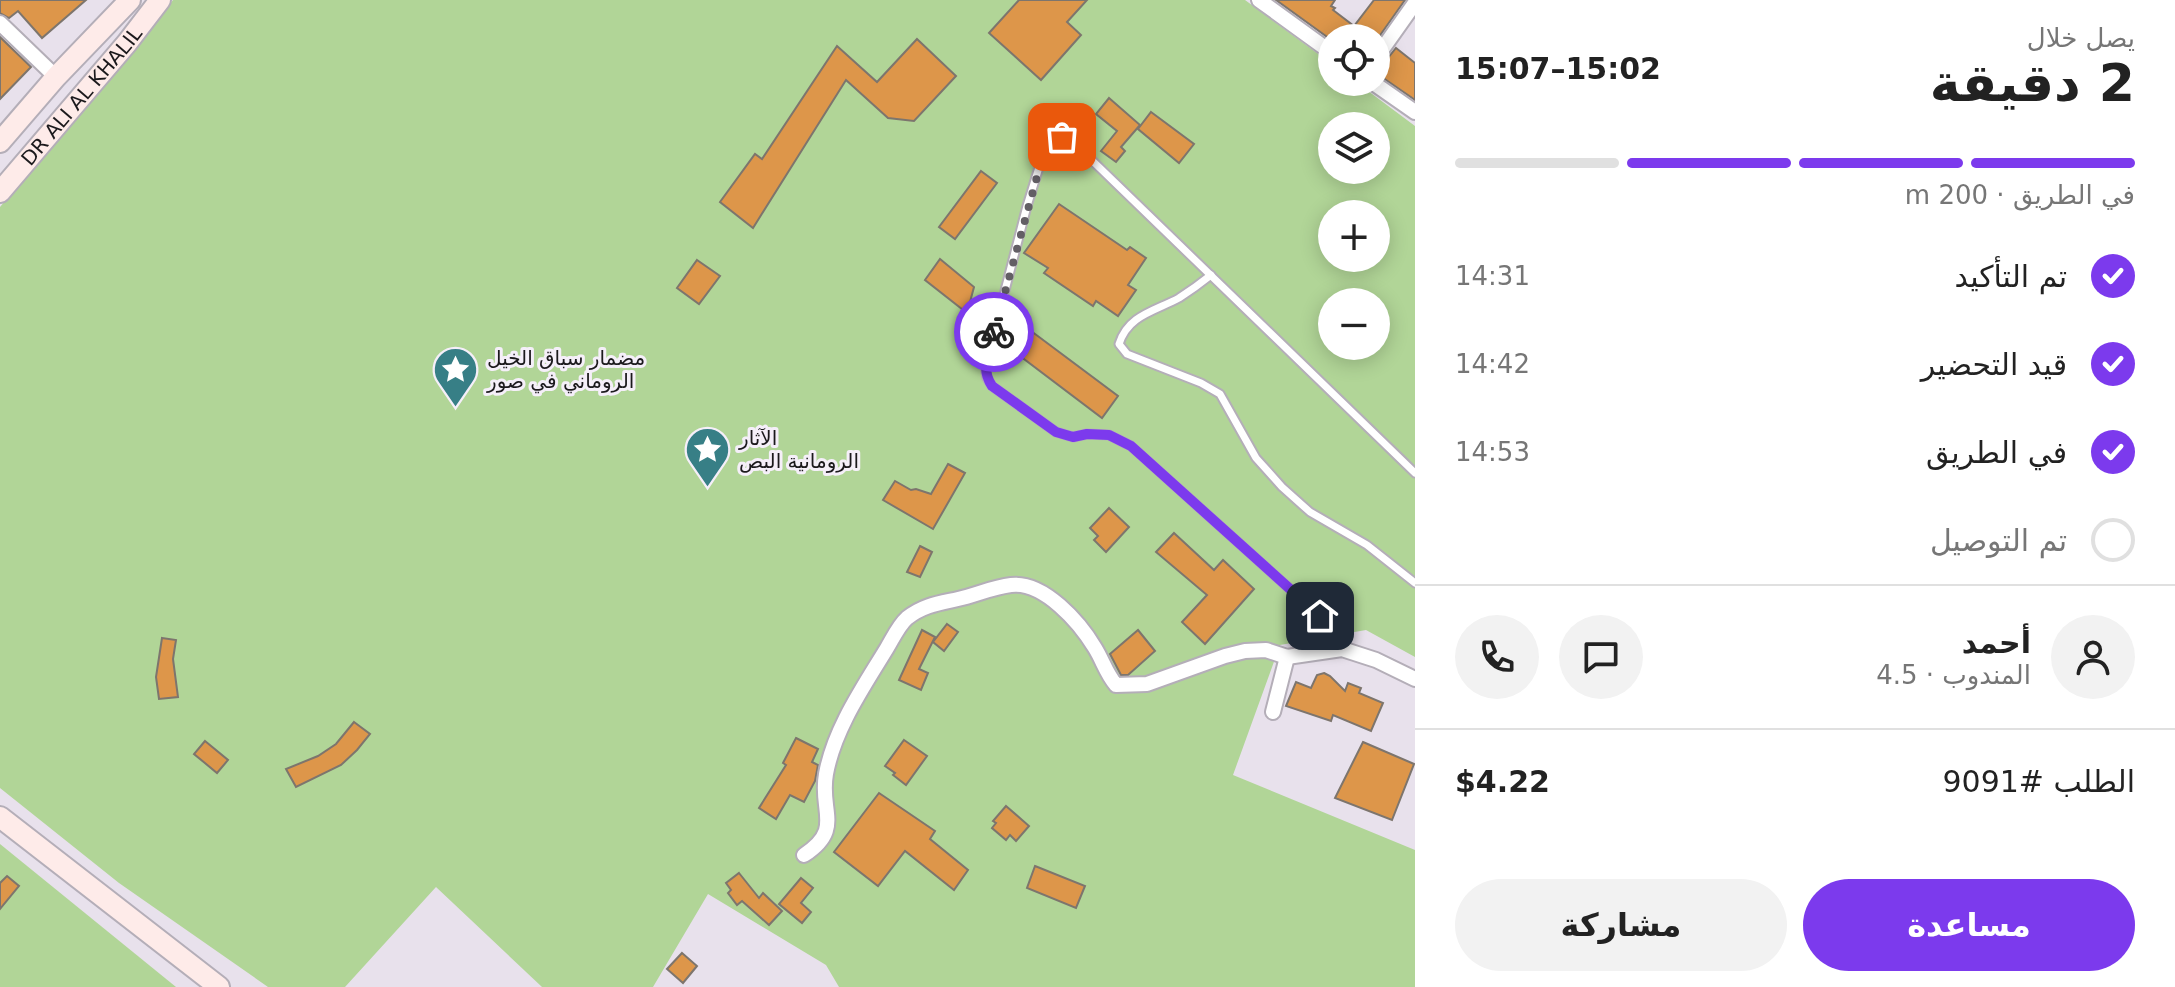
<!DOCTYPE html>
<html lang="ar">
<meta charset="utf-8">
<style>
body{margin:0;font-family:"DejaVu Sans","Noto Naskh Arabic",sans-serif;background:#f2f2f2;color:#222;direction:rtl;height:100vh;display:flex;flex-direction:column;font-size:30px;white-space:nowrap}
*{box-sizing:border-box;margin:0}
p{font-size:26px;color:#767676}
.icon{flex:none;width:44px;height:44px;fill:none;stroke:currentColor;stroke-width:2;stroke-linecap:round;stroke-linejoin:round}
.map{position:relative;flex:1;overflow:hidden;direction:ltr}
.side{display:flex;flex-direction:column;background:#fff;width:760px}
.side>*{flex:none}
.controls{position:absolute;left:1318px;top:24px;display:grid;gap:16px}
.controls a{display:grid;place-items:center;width:72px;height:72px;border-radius:50%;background:#fff;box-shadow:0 4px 20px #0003;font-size:40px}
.pin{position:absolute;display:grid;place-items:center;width:68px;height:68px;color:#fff;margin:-34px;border-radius:16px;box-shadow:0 4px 12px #0006}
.courier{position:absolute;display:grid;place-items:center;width:80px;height:80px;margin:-40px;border:6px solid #7c3aed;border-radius:50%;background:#fff;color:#222;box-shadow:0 2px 10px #0007}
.headline em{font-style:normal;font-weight:700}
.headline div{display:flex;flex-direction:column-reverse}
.headline{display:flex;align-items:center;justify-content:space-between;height:136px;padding:0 40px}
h1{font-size:52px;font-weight:700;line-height:60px}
.bar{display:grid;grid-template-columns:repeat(4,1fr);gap:12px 8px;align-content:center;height:96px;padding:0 40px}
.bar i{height:10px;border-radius:6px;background:#e0e0e0}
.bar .on{background:#7c3aed}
.bar p{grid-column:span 4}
.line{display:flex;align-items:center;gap:20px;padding:0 40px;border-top:2px solid #e0e0e0}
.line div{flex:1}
.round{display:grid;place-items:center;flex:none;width:84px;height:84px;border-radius:42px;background:#f2f2f2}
ol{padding:0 40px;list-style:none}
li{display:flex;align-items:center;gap:24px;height:88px}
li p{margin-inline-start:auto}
li .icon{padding:8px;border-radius:50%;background:#7c3aed;color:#fff;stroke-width:4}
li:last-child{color:#767676}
li i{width:44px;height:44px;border:4px solid #e0e0e0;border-radius:50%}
.button{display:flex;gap:16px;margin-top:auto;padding:16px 40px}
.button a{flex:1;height:92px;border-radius:48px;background:#7c3aed;color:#fff;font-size:32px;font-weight:700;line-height:92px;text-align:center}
.button a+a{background:#f2f2f2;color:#222}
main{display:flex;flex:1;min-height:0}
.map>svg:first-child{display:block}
</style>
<main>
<section class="side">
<div class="headline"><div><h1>2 دقيقة</h1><p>يصل خلال</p></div><em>15:02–15:07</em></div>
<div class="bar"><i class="on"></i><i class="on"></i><i class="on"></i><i></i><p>في الطريق · 200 m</p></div>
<ol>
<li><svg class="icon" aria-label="check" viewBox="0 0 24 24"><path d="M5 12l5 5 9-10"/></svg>تم التأكيد<p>14:31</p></li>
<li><svg class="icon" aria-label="check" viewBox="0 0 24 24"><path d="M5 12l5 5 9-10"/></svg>قيد التحضير<p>14:42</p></li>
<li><svg class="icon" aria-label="check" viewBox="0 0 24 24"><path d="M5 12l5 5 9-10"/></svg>في الطريق<p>14:53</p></li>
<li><i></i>تم التوصيل</li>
</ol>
<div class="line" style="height:144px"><a class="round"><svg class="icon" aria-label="person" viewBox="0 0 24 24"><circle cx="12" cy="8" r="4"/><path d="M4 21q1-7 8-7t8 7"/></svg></a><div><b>أحمد</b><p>المندوب · 4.5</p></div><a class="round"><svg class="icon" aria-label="chat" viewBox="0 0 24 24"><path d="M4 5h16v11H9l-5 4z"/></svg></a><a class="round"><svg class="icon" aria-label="phone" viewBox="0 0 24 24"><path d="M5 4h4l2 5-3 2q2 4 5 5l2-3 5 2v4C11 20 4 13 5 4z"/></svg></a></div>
<div class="line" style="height:104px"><div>الطلب #9091</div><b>$4.22</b></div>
<div class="button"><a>مساعدة</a><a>مشاركة</a></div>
</section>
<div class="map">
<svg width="1415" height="987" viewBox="0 0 1415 987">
<rect width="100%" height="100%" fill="#e8e1ec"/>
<g fill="#b1d597" fill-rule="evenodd">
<path d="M173,0H1245L1332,64V82H1356L1415,126V657L1366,630L1280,645L1233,775L1415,850V987H839L826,965L708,894L653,987H542L436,887L345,987H268L119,883L0,788V207ZM1332,126H1376V170H1332ZM1332,214H1376V258H1332ZM1332,302H1376V346H1332Z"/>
<path d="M0,844L176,987H0Z"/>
</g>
<g fill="#dd964a" stroke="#7d756d" stroke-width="2">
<path d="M0,0H86L42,38L18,11L9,18L0,13Z"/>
<path d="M1019,0H1087L1067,22L1081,35L1041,80L989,33Z"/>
<path d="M1276,0H1335L1331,6L1335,8L1333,10L1354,26L1374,0H1405L1376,41V38L1330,39Z"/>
<path d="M0,37L31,67L0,99Z"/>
<path d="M917,39L956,76L914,121L888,118L846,80L753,228L720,202L755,154L762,159L837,46L877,82Z"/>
<path d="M1396,48L1415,63V100L1376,73Z"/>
<path d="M1109,98L1140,125L1121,147L1125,151L1116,162L1101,151L1117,131L1096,114Z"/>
<path d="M1151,112L1194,144L1179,163L1138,129Z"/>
<path d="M981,171L997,183L955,239L939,227Z"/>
<path d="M1059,204L1127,250L1130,247L1146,258L1128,285L1136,290L1118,316L1096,301L1093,306L1044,273L1048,268L1024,253Z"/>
<path d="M940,259L974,287L967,313L925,280Z"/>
<path d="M697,260L720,276L699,304L677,288Z"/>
<path d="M1019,322L1118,396L1102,418L1004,344Z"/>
<path d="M948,464L965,473L933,529L883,500L895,481L911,490L916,489L931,494Z"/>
<path d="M1109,508L1129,527L1106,552L1094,540L1098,536L1090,528Z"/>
<path d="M1174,533L1214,570L1223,560L1254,589L1205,644L1182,622L1207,595L1156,552Z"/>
<path d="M920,546L932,552L920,577L907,572Z"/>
<path d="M947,624L958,632L944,651L933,642Z"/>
<path d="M922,630L935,637L919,669L928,673L921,690L899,680Z"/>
<path d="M1138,630L1155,651L1128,675H1121L1110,654Z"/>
<path d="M162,638L176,640L173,659L178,697L159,699L156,677Z"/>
<path d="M1324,673L1330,676L1345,691L1348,683L1361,688L1359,693L1383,703L1371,731L1333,715L1331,721L1286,706L1296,682L1311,688L1317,675Z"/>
<path d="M354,722L370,734L357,750L341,765L296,787L286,769L318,756L336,744Z"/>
<path d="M796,738L818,749L812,762L818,765L815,781L804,802L790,795L776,819L759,808L786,765L783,763Z"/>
<path d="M904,740L927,756L906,785L893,775L895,773L885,766Z"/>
<path d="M205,741L228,760L217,773L194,754Z"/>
<path d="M1363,742L1414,764L1392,820L1335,798Z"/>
<path d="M879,793L935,831L930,839L968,870L954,890L905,851L878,886L834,852Z"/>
<path d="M1006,806L1029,826L1016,841L1010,835L1006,840L992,828L996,823L993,821Z"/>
<path d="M1035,866L1085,886L1076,908L1027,888Z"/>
<path d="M739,873L759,898L763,893L782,911L769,925L742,901L737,905L728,893L731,890L726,883Z"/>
<path d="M7,876L19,886L0,909V883Z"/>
<path d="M801,878L813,888L801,903L811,912L802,923L779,904Z"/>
<path d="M682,953L697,966L683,983L667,969Z"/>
</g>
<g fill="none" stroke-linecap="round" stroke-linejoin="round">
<defs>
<g id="lane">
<path d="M1211,275C1201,283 1190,291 1179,298C1155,311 1128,315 1119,344L1127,354L1201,383L1220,394L1256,458L1282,487L1310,512L1367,545L1415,583"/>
<path d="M1341,648L1320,616L1131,446L1109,435L1087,434L1073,437L1056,432L992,386L987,378L985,367L1027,206L1045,148L1052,137H1062L1072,141L1415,473"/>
</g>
<g id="street">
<path d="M1259,0L1332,53"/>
<path d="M0,23L56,77"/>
<path d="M1376,58L1415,3"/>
<path d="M1372,82L1415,112"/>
<path d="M1273,712L1287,657"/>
<path d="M804,855C844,829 819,811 826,774C834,729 864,686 887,648C893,638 899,625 907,618C923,605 940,603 958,599C976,595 993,587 1011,585C1044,581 1080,623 1095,648C1103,661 1106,673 1116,685L1147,684L1225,656L1245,651L1266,650L1287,657L1342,649L1376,660L1415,679"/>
</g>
<g id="secondary">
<path d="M0,142L56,77L130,0"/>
<path id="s1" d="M0,192L127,43L160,0"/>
<path d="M0,817L219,987"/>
</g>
</defs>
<use href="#lane" stroke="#b4aeb8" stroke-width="11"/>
<use href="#street" stroke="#b4aeb8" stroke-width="18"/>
<use href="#secondary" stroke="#b4aeb8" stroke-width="24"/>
<use href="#lane" stroke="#fff" stroke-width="7"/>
<use href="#street" stroke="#fff" stroke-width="14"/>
<use href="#secondary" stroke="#feebe9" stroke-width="20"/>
</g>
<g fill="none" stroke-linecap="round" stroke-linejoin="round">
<path stroke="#635f65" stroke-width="8" stroke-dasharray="0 14.4" d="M994,332L1045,148L1052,137H1062"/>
<path stroke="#7c3aed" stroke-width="10" d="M994,332C989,351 980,369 992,386L1056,432L1073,437L1087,434L1109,435L1131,446L1320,616"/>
</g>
<defs>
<symbol id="sight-pin" viewBox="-11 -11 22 30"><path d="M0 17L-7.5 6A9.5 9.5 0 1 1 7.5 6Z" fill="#377f86" stroke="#f5eff9"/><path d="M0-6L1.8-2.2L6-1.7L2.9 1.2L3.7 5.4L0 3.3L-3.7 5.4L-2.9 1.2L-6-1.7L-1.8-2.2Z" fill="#fff"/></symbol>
</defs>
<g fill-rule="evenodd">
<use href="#sight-pin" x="430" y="344" width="51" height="69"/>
<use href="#sight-pin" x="682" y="424" width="51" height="69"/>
</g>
<g text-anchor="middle" stroke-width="6" stroke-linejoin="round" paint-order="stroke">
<g font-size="20" fill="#1b191c" stroke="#f5eff9">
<text dy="7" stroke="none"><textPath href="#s1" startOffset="126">DR ALI AL KHALIL</textPath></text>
</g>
<g font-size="20" fill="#1b191c" stroke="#f5eff9" text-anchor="start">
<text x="487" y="365">مضمار سباق الخيل<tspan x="487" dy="23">الروماني في صور</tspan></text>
<text x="739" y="445">الآثار<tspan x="739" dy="23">الرومانية البص</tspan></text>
</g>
</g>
</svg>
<div class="controls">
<a><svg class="icon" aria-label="locate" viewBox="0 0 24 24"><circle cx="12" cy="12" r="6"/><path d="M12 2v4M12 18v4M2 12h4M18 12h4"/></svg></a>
<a><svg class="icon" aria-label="layers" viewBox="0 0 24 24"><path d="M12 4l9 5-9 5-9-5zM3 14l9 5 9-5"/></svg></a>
<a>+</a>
<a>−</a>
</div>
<div class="pin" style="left:1062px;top:137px;background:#ea580c"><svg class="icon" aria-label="bag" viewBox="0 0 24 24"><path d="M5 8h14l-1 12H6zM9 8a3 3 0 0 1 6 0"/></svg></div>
<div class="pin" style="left:1320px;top:616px;background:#1f2937"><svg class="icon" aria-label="home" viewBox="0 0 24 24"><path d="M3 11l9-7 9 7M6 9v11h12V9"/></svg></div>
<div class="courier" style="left:994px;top:332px"><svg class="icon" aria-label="bike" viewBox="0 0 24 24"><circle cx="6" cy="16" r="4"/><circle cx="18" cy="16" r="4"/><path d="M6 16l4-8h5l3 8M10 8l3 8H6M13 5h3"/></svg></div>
</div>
</main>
